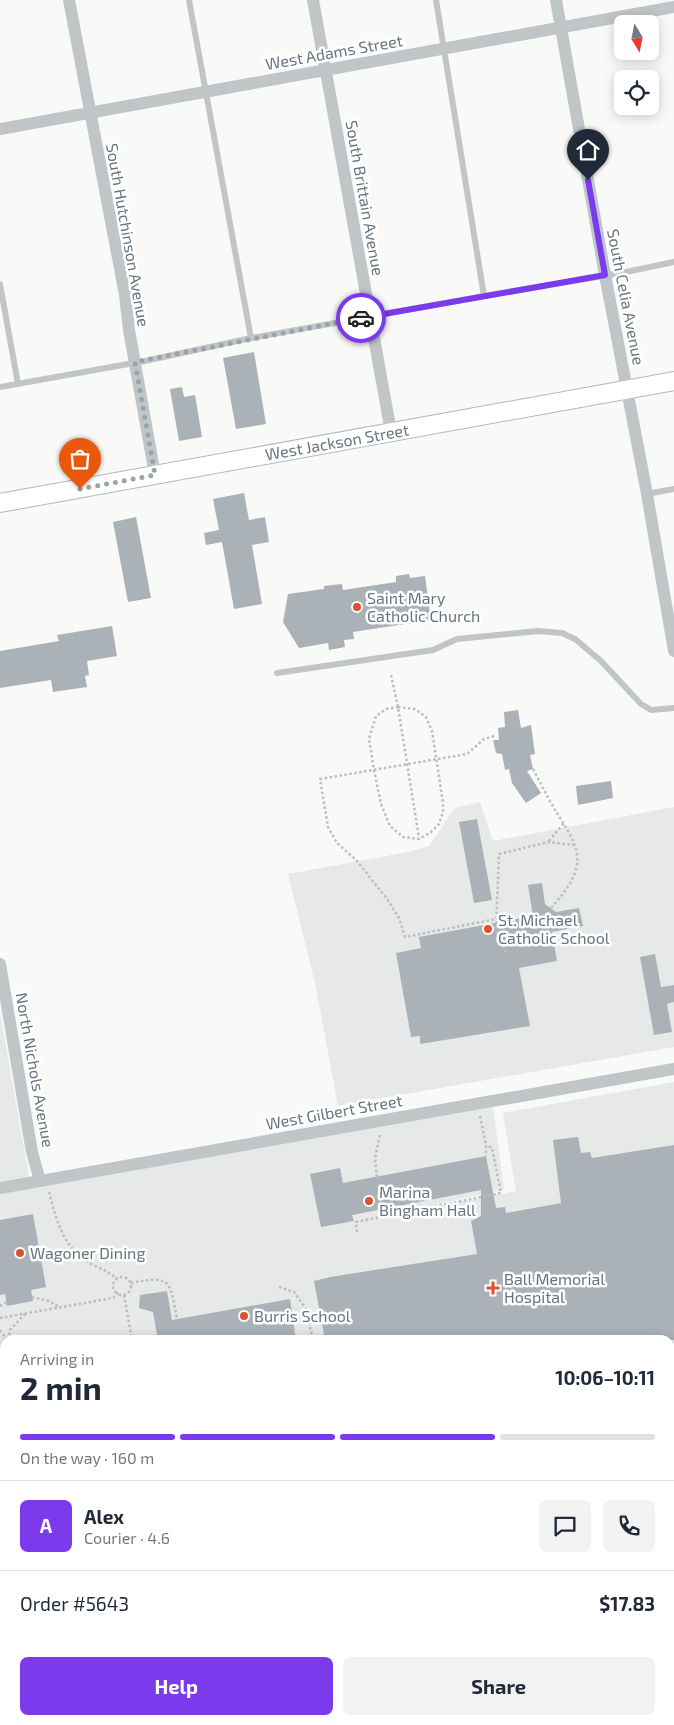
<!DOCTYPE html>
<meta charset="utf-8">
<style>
body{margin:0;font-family:"Exo 2",sans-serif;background:#f2f2f3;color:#1f2937;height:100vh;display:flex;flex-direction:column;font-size:19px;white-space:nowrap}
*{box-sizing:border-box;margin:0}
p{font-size:16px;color:#747a83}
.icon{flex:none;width:28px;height:28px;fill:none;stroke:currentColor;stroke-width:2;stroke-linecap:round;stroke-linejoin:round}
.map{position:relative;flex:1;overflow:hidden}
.side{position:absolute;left:0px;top:1335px;width:675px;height:390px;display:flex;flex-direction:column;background:#fff;border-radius:15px 15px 0 0;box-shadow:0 2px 12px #0003}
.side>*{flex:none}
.needle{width:32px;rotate:170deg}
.controls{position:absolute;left:614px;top:15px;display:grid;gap:10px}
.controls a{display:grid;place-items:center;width:45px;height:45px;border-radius:8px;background:#fff;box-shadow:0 2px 12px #0003;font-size:25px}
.pin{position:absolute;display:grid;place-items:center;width:42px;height:42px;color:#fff;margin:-51px -21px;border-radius:50% 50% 50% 0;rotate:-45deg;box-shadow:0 0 5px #0007}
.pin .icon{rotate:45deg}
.courier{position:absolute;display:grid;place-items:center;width:50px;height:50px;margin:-25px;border:4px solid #7c3aed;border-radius:50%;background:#fff;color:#222;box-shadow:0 1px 6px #0007}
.summary em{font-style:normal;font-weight:700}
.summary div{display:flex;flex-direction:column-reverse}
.summary{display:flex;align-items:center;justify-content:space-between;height:85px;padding:0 20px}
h1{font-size:32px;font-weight:700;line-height:38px}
.bar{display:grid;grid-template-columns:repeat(4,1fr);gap:8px 5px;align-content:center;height:60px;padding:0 20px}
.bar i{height:6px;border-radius:4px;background:#e0e1e3}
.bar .current{background:#7c3aed}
.bar p{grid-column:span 4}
.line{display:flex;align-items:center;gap:12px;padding:0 20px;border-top:1px solid #e0e1e3}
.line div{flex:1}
.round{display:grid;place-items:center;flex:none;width:52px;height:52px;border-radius:8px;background:#f2f2f3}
.cta{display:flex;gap:10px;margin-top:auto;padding:10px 20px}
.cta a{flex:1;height:58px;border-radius:8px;background:#7c3aed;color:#fff;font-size:20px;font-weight:700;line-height:58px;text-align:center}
.cta a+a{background:#f2f2f3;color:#1f2937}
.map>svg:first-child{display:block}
</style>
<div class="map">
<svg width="674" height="1725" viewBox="0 0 674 1725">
<rect width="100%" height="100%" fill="#f9f9f7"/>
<g fill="#e7e8e8">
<path d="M480,802L493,841L674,807V1047L338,1106L315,983L288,874L408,852L429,846L455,808Z"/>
<path d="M0,1012L29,1176L34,1188L493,1107L504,1189L390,1215L516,1191L503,1113L674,1082V1515L670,1516V1340H5V1720H670V1561L674,1560V1725H0Z"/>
</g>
<path fill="#d9ded6" d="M674,1566V1725H544V1720H670V1567Z"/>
<g fill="#aab2b7">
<path d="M254,352L266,424L236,429L223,358Z"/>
<path d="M182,387L184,397L195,395L202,437L179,441L170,389Z"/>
<path d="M244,493L249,520L265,517L269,542L252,545L262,604L234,609L222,542L206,545L204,533L219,530L213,499Z"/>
<path d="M136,517L151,598L128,602L113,522Z"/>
<path d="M409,574L410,578L425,576L431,620L353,632L354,639L344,640L345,647L329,650L328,643L299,648L283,622L288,594L324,589V586L342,584L343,590L396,582V576Z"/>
<path d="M112,626L117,656L87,661L89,675L85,676L87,687L53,692L51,680L0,688V651L59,641L57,635Z"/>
<path d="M518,710L521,728L531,725L535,754L530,755L533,769L527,771L541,793L526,803L512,783L509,769L505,770L502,754L496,753L493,740H499L498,728L505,727L504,712Z"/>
<path d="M611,781L613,798L578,805L576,786Z"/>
<path d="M477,819L492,900L474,903L459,822Z"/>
<path d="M542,883L545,904L556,912L579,908L583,926L552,932L557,961L519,968L530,1026L420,1044V1036L411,1037L396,953L421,948L419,937L533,916L528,885Z"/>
<path d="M655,954L661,987L674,985V1002L667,1004L672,1032L654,1035L640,957Z"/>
<path d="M578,1137L581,1153L590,1152L592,1158L674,1145V1340H325L314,1281L330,1277L477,1254L471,1221L481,1216V1190L352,1215L354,1221L321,1227L310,1174L340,1168L343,1183L486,1156L496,1208L505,1207L506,1213L561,1203L553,1140Z"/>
<path d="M33,1214L46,1287L31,1290L33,1301L7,1306L5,1294L0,1295V1220Z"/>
<path d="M167,1291L172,1320L290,1299L296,1340H158L153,1312L139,1308L140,1295Z"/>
</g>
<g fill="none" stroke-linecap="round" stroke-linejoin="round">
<defs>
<path id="secondary" d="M0,503L674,381"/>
</defs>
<use href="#secondary" stroke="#b3b9bd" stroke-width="20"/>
<g stroke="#bbbec0" stroke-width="2.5" stroke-dasharray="2.5 2.5" stroke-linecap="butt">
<path d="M391,675L398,707L419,838"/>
<path d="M398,707L415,709L426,717L432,731L434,744L443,803V812L439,824L430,833L419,839L403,837L390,826L381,804L374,770L369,739L376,716L386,709Z"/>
<path d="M494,736L484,739L467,754L320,779L328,827L337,843L357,861L387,899L399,918L405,937L496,919"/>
<path d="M533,769C540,782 546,795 554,808C563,824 580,844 577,865C574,882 562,895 551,908"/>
<path d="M549,841L564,823"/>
<path d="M506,952L496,929L499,854L548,842L574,845"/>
<path d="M480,1116L486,1145V1156"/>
<path d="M377,1177L375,1159L380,1134"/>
<path d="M49,1192C56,1218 62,1245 86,1261C96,1267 109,1271 117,1279"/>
<path d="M357,1232L356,1222L501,1193L492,1148L486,1145"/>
<circle cx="122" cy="1286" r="9"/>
<path d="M131,1283C173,1274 170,1283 177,1319"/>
<path d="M279,1287L294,1292L306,1309L313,1340"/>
<path d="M124,1295L132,1340"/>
<path d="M32,1297L49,1301L59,1307"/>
<path d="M0,1306L6,1302"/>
<path d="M0,1318L113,1298L118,1293"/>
<path d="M0,1330L7,1340"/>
<path d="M8,1340L10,1330L26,1313"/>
<path d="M0,1434L5,1433"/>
<path d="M0,1436L5,1461"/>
<path d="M0,1573L5,1572"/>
<path d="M24,1720L25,1725"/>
<path d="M54,1720L62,1724"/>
<path d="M160,1720V1725"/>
<path d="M327,1720L328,1725"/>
<path d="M58,1725L85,1720"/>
</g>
<g stroke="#c0c5c8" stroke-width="6">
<path d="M189,0L251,338"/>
<path d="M436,0L484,296"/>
<path d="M0,284L18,384"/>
<path d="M0,387L145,361L251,338L484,296L621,273L674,262"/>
<path d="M647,494L674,489"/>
<path d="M277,673L433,650L457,639L538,631L562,633L575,639L601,661L641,704L651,710L674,708"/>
<path d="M356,1720L357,1725"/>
</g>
<g stroke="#c0c5c8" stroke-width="12">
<path d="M69,0L125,295L129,330L155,475"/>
<path d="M313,0L391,432"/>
<path d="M556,0L605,275L647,494L674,651"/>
<path d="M0,129L674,7"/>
<path d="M0,964L32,1152L40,1181"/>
<path d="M0,1188L674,1069"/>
<path d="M522,1720L523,1725"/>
</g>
<g stroke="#c0c5c8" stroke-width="15">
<path d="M670,1536H674"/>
<path d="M0,1662L5,1661"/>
</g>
<use href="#secondary" stroke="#fff" stroke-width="18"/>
</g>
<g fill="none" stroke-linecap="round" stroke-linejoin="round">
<path stroke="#99a4aa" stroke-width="5" stroke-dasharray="0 9" d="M80,489L155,475L135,362L361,318"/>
<path stroke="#7c3aed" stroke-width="6" d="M361,318L605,275L588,180"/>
</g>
<g fill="#db5135" stroke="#fff" stroke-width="2">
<circle cx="357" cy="607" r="5"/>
<circle cx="488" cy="929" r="5"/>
<circle cx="369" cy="1201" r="5"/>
<circle cx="20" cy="1253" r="5"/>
<path d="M490.5 1280.5h5v5h5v5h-5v5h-5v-5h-5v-5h5z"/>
<circle cx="244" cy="1316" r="5"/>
</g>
<g text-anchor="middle" stroke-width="5" stroke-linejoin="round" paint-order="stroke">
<g font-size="16" fill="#667680" stroke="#fff">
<text transform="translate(334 52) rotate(-10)" y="6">West Adams Street</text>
<text transform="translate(365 198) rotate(80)" y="6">South Brittain Avenue</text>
<text transform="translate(128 235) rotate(80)" y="6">South Hutchinson Avenue</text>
<text transform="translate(626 297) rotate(79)" y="6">South Celia Avenue</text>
<text transform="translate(337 442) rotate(-10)" y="6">West Jackson Street</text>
<text transform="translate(35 1070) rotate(80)" y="6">North Nichols Avenue</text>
<text transform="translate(334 1112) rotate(-10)" y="6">West Gilbert Street</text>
</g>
<g font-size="16" fill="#667680" stroke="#fff" text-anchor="start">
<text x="367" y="604">Saint Mary<tspan x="367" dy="18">Catholic Church</tspan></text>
<text x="498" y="926">St. Michael<tspan x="498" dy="18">Catholic School</tspan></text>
<text x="379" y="1198">Marina<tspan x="379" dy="18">Bingham Hall</tspan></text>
<text x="30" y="1259">Wagoner Dining</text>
<text x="504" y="1285">Ball Memorial<tspan x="504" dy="18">Hospital</tspan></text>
<text x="254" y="1322">Burris School</text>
</g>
</g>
</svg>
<div class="controls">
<a><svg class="needle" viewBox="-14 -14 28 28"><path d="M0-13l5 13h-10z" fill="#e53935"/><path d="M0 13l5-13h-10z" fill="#747a83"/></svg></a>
<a><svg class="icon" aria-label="locate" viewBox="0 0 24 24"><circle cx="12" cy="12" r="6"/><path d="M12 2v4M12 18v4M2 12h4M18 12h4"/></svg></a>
</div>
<div class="pin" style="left:80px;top:489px;background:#ea580c"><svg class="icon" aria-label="bag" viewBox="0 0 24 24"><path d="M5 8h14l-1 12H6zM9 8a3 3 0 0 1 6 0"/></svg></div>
<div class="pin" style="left:588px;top:180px;background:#1f2937"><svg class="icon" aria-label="home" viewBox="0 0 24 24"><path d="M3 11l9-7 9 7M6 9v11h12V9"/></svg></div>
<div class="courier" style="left:361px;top:318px"><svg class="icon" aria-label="car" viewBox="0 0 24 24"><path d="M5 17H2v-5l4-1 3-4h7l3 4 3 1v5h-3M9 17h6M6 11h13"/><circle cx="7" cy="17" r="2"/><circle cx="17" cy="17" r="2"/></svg></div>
<section class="side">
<div class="summary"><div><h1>2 min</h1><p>Arriving in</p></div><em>10:06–10:11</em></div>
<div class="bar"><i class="current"></i><i class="current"></i><i class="current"></i><i></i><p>On the way · 160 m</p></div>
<div class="line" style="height:90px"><b class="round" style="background:#7c3aed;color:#fff">A</b><div><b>Alex</b><p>Courier · 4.6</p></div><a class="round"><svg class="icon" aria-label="chat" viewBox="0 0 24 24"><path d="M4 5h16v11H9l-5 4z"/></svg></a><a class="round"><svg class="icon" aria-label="phone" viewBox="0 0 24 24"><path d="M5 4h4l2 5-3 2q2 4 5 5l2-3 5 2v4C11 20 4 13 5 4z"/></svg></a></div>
<div class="line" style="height:65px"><div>Order #5643</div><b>$17.83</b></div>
<div class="cta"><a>Help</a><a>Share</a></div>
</section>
</div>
